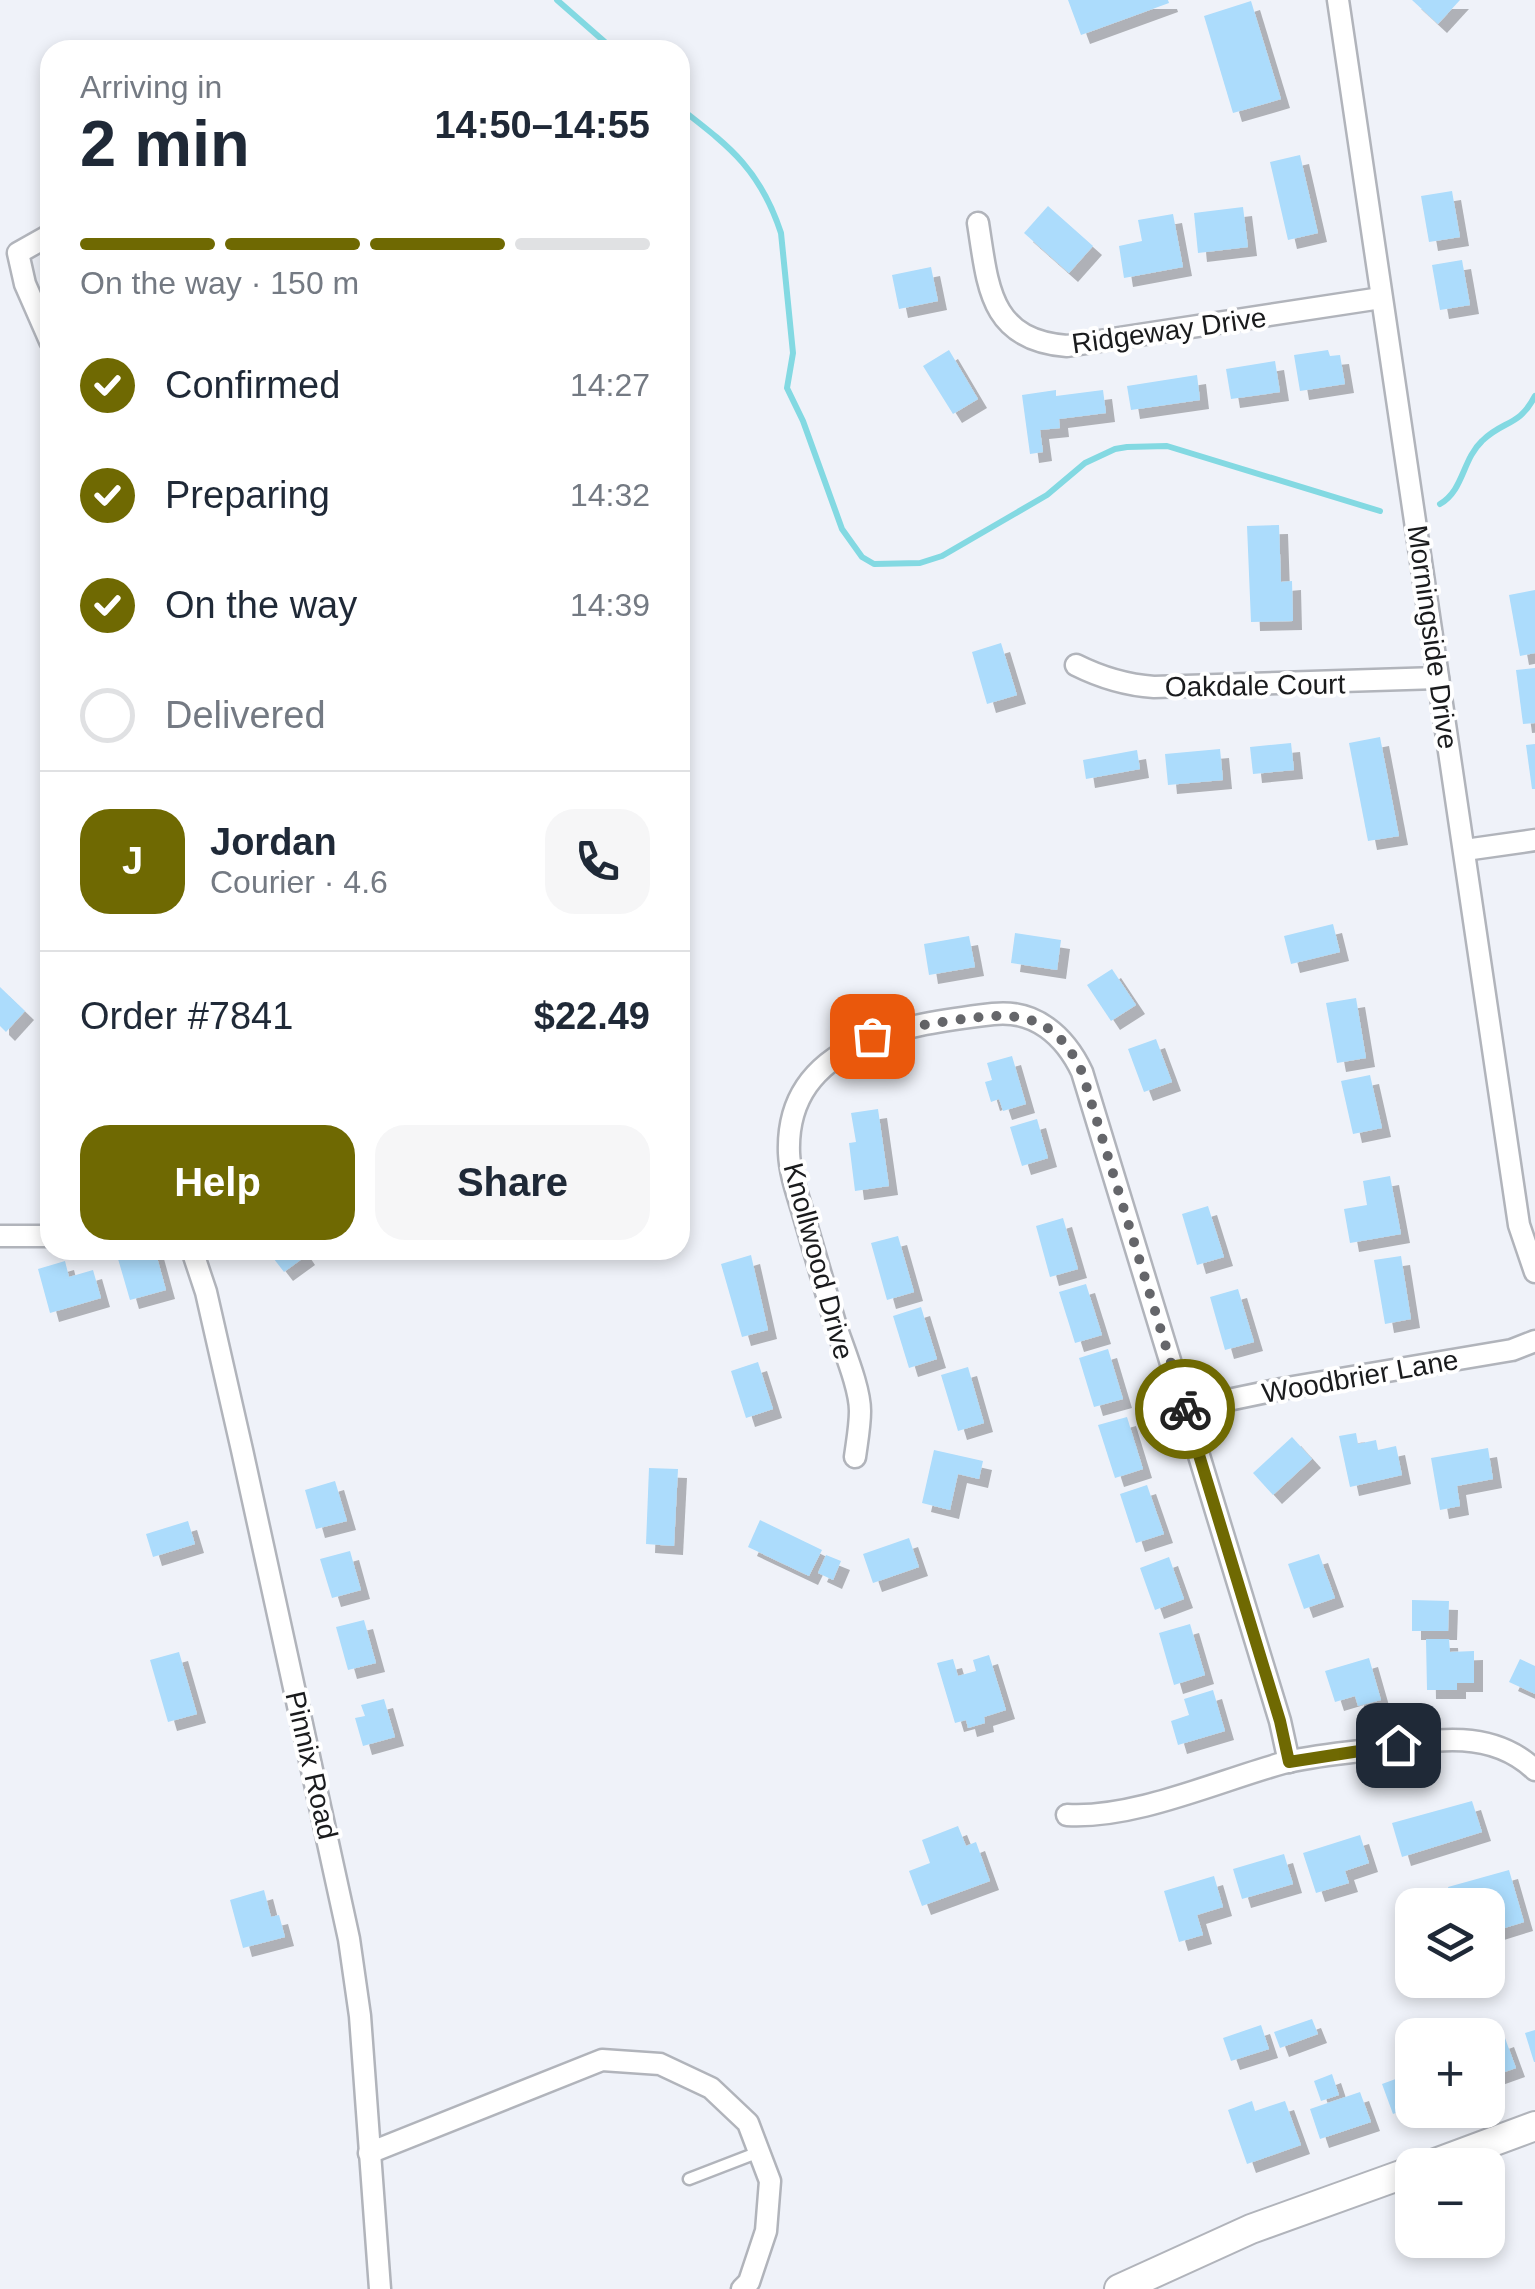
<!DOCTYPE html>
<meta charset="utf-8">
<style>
body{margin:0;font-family:Helvetica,sans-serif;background:#f6f6f7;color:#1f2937;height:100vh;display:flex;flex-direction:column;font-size:38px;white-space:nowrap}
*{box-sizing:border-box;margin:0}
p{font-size:32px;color:#747a83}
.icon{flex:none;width:55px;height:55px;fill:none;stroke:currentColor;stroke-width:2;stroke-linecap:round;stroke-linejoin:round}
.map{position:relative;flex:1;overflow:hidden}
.panel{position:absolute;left:40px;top:40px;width:650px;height:1220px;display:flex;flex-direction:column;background:#fff;border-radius:30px;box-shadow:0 5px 15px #0003}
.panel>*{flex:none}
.controls{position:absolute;left:1395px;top:1888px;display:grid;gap:20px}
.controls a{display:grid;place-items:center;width:110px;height:110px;border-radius:20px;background:#fff;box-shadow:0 5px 15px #0003;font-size:50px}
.pin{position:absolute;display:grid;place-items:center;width:85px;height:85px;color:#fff;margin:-42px;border-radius:20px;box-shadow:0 5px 15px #0006}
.courier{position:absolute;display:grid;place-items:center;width:100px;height:100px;margin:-50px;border:8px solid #6f6902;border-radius:50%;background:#fff;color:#222;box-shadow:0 2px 12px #0007}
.overview em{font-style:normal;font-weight:700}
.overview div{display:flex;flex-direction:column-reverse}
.overview{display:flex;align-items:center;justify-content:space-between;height:170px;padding:0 40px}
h1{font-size:65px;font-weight:700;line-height:75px}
.bar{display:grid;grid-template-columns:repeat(4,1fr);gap:15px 10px;align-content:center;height:120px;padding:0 40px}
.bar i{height:12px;border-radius:8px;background:#e0e1e3}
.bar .active{background:#6f6902}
.bar p{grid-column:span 4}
.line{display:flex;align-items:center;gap:25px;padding:0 40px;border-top:2px solid #e0e1e3}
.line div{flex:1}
.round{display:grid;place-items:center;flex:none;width:105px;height:105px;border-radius:30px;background:#f6f6f7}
ol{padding:0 40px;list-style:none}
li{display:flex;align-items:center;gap:30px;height:110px}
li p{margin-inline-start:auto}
li .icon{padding:10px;border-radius:50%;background:#6f6902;color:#fff;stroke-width:4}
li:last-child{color:#747a83}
li i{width:55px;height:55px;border:5px solid #e0e1e3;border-radius:50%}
.button{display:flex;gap:20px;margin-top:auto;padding:20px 40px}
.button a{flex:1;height:115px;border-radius:30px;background:#6f6902;color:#fff;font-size:40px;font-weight:700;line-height:115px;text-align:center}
.button a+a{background:#f6f6f7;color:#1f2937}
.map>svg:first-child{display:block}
</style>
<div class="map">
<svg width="1535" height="2289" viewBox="0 0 1535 2289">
<defs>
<filter id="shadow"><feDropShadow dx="9" dy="9" stdDeviation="0" flood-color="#0004"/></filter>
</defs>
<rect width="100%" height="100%" fill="#eff2f9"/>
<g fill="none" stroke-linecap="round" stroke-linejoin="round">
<g stroke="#83d9e2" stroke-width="6">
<path d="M557,0L614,50"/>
<path d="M680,108C730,147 760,169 781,233L793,353L787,388L803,421L842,529L862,557L874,564L920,563L942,556L1047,495L1085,463L1115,449L1127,447L1167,446L1380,511"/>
<path d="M1440,504C1464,490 1462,460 1482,441C1503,420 1519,427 1535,396"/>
</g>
</g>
<g fill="#acdcfc" filter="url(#shadow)">
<path d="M1068,0H1168L1169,3L1081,35Z"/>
<path d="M1412,0H1460L1438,24Z"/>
<path d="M1251,1L1281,99L1233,113L1204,16Z"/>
<path d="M1300,155L1318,233L1288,240L1270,162Z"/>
<path d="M1452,191L1460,237L1429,242L1421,196Z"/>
<path d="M1048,206L1093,246L1069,273L1024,233Z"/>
<path d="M1243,207L1248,247L1198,253L1194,213Z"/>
<path d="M1173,214L1183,267L1124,278L1119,246L1142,241L1138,220Z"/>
<path d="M1462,260L1470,305L1440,310L1432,265Z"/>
<path d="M931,267L938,301L899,309L892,275Z"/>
<path d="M949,350L978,399L953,414L923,366Z"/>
<path d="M1328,350L1330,356L1340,355L1345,384L1300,391L1294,355Z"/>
<path d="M1275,361L1280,392L1231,399L1226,369Z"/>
<path d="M1197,375L1200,400L1131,410L1127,386Z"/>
<path d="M1056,390V396L1103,390L1106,413L1059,419L1060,428L1040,430L1043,452L1030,454L1022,395Z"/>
<path d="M1279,525L1281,582L1292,581L1293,621L1251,622L1247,526Z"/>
<path d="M1535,590V653L1520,656L1509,595Z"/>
<path d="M1001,643L1017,695L987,704L972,652Z"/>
<path d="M1535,668V723L1523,724L1516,670Z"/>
<path d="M1380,737L1399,836L1368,841L1349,743Z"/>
<path d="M1291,743L1294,770L1253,774L1250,747Z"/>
<path d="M1535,744V789H1532L1526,745Z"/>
<path d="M1220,749L1223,780L1168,785L1165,754Z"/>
<path d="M1137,750L1140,769L1086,779L1083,760Z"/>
<path d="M1333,924L1340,952L1291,964L1284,936Z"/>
<path d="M1015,933L1061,940L1057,970L1011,963Z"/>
<path d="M969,936L975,967L929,975L924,944Z"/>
<path d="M1112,969L1136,1005L1111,1021L1087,985Z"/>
<path d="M0,987L25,1011L6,1032L0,1026Z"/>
<path d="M1356,998L1366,1058L1337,1063L1326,1003Z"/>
<path d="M1156,1039L1172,1082L1144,1092L1128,1049Z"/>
<path d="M1012,1056L1026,1104L1003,1111L999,1099L991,1102L985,1082L992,1080L987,1063Z"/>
<path d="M1370,1075L1382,1128L1353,1134L1341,1081Z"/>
<path d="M878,1109L889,1186L855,1191L849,1143L856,1142L851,1113Z"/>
<path d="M1037,1119L1048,1158L1022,1166L1010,1127Z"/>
<path d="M1390,1176L1401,1234L1350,1243L1344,1209L1367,1205L1363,1181Z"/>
<path d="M1208,1206L1224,1257L1197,1265L1182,1214Z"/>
<path d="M1063,1218L1078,1269L1050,1277L1036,1226Z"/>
<path d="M898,1236L914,1292L887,1300L871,1243Z"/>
<path d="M125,1250H155L166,1290L130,1300L116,1252Z"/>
<path d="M267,1250H302L306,1256L284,1272Z"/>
<path d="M751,1255L768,1330L742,1337L721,1264Z"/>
<path d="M1401,1256L1411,1319L1385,1324L1374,1260Z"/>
<path d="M65,1261L69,1277L93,1270L101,1298L50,1313L38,1269Z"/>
<path d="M1086,1284L1102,1335L1075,1343L1059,1292Z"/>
<path d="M1238,1289L1254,1342L1225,1350L1210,1297Z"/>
<path d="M921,1307L937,1359L909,1368L893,1316Z"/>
<path d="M1108,1349L1123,1399L1094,1407L1079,1358Z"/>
<path d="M758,1362L773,1409L746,1418L731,1371Z"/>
<path d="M968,1367L984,1423L958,1431L941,1375Z"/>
<path d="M1127,1417L1143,1469L1115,1478L1098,1425Z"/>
<path d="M1356,1433L1358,1444L1376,1440L1378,1450L1396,1446L1402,1475L1350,1487L1339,1436Z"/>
<path d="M1292,1437L1312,1459L1273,1495L1253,1473Z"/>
<path d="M1488,1448L1493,1479L1457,1486L1460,1506L1440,1510L1431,1458Z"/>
<path d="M934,1450L983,1461L979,1479L958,1474L950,1510L922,1503Z"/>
<path d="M649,1468L678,1469L674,1546L646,1544Z"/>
<path d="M335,1481L347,1521L316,1529L305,1490Z"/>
<path d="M1147,1485L1164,1534L1136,1543L1120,1494Z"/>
<path d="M760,1520L822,1550L809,1576L748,1547Z"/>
<path d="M188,1521L195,1544L153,1557L146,1534Z"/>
<path d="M909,1538L919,1567L873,1583L863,1554Z"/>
<path d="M350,1551L361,1590L332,1598L320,1559Z"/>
<path d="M1319,1554L1335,1598L1304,1609L1288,1564Z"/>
<path d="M826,1555L841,1561L833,1580L818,1573Z"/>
<path d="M1169,1557L1184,1599L1155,1610L1140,1568Z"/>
<path d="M1412,1600L1449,1601L1448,1631H1412Z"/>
<path d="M364,1620L376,1663L348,1670L336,1627Z"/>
<path d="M1190,1624L1205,1675L1174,1685L1159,1633Z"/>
<path d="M1426,1639H1449L1450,1652L1474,1651V1683H1457V1690H1427Z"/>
<path d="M179,1652L197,1714L168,1722L150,1660Z"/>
<path d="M989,1655L1006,1710L984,1717L985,1723L968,1728L966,1720L955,1723L937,1663L953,1659L958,1676L976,1671L973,1660Z"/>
<path d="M1369,1658L1381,1700L1358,1706L1355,1696L1335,1702L1325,1671Z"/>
<path d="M1520,1659L1535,1666V1694L1509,1682Z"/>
<path d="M1213,1690L1225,1731L1178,1745L1171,1721L1189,1715L1184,1699Z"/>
<path d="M384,1699L395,1737L363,1746L355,1718L365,1716L361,1705Z"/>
<path d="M1472,1801L1482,1832L1402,1857L1392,1823Z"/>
<path d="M958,1826L966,1846L976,1842L990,1881L922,1906L909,1871L930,1863L922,1840Z"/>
<path d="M1360,1835L1369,1863L1345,1871L1349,1883L1316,1893L1303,1853Z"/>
<path d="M1284,1854L1293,1884L1242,1899L1233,1869Z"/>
<path d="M1509,1870L1524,1922L1495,1931L1487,1904L1453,1905L1448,1887Z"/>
<path d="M1214,1876L1223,1907L1197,1915L1203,1935L1179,1942L1164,1891Z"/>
<path d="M264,1890L271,1917L279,1915L285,1937L243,1948L230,1900Z"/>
<path d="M1312,2019L1318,2034L1280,2048L1274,2032Z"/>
<path d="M1261,2025L1269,2049L1231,2061L1223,2038Z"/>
<path d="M1535,2030V2062H1534L1525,2033Z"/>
<path d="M1493,2031L1497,2041L1505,2038L1516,2068L1488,2078V2033Z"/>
<path d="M1412,2073V2107L1393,2114L1382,2084Z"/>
<path d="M1332,2074L1339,2095L1321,2101L1314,2081Z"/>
<path d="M1360,2092L1371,2122L1320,2139L1310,2109Z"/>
<path d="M1252,2101L1255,2111L1285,2101L1301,2145L1247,2164L1228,2110Z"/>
</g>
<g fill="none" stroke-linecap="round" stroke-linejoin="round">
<defs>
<path id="lane" d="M689,2179L759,2152"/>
<g id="street">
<path d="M1338,0L1519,1225L1535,1272"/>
<path d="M978,223C988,286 989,340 1067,346L1381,298"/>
<path d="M50,235L18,253L25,284L50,341"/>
<path d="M1076,665C1102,678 1125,685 1154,687L1438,678"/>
<path d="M1465,850L1535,840"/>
<path d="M0,1236H50"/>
<path d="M192,1250L206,1292L242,1450L349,1939L360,2016L380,2289"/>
<path d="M1185,1409L1281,1389L1512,1350L1535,1341"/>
<path d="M855,1457C857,1442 860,1426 860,1411C860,1387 843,1348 835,1323C825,1289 815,1255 805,1220C799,1198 790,1176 789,1153C785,1040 909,1024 993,1014C1035,1009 1065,1036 1082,1072L1280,1721L1289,1762"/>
<path d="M1067,1815C1134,1819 1218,1781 1283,1763C1314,1755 1350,1753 1382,1748C1435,1739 1492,1729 1535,1770"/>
<path d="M369,2153L602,2060L660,2064L711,2088L748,2123L770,2181L766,2231L749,2282L742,2289"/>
</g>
<g id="secondary">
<path d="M1430,2165L1535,2126"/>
<path d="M1119,2289L1251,2229L1412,2171"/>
</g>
</defs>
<use href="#lane" stroke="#b1b4bb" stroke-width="15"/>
<use href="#street" stroke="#b1b4bb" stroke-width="25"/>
<use href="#secondary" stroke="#b1b4bb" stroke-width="32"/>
<use href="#lane" stroke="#fff" stroke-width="10"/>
<use href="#street" stroke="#fff" stroke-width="20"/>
<use href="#secondary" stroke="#fff" stroke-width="28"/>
</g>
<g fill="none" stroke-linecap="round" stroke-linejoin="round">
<path stroke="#65666a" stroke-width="10" stroke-dasharray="0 18" d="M872,1036C897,1029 923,1025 949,1021C1011,1012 1052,1008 1082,1072L1185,1409"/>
<path stroke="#6f6902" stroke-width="12" d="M1185,1409L1280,1721L1289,1762L1398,1745"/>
</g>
<g text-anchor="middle" stroke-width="8" stroke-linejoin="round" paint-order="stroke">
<g font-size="28" fill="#1a1b1d" stroke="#fff">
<text transform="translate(1169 330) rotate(-8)" y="10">Ridgeway Drive</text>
<text transform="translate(1433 637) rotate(82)" y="10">Morningside Drive</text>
<text transform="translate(1255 685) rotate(-1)" y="10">Oakdale Court</text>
<text transform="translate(819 1261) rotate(75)" y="10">Knollwood Drive</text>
<text transform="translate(1360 1376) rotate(-10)" y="10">Woodbrier Lane</text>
<text transform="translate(312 1765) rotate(77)" y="10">Pinnix Road</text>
</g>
</g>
</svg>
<div class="controls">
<a><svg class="icon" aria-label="layers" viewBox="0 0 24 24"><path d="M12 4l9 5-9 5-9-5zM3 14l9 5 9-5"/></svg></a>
<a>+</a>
<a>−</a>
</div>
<div class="pin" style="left:872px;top:1036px;background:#ea580c"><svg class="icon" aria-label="bag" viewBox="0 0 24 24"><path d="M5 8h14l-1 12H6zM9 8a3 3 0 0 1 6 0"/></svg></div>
<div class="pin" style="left:1398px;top:1745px;background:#1f2937"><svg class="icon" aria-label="home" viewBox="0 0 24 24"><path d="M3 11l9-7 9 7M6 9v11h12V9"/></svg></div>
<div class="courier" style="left:1185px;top:1409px"><svg class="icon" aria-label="bike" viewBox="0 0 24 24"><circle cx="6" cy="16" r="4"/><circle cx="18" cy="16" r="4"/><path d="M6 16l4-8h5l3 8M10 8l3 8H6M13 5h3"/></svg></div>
<section class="panel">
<div class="overview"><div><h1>2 min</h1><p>Arriving in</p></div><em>14:50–14:55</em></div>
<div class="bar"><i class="active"></i><i class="active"></i><i class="active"></i><i></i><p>On the way · 150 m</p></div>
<ol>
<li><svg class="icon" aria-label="check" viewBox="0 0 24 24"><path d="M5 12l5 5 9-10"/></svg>Confirmed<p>14:27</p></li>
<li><svg class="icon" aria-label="check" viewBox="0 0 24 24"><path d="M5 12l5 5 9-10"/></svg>Preparing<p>14:32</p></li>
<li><svg class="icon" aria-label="check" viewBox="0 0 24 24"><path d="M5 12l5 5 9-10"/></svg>On the way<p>14:39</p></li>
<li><i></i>Delivered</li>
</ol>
<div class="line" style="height:180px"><b class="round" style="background:#6f6902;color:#fff">J</b><div><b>Jordan</b><p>Courier · 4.6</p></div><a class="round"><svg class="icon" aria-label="phone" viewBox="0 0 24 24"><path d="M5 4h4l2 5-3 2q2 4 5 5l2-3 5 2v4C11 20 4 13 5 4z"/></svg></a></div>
<div class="line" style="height:130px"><div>Order #7841</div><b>$22.49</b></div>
<div class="button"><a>Help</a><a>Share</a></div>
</section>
</div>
